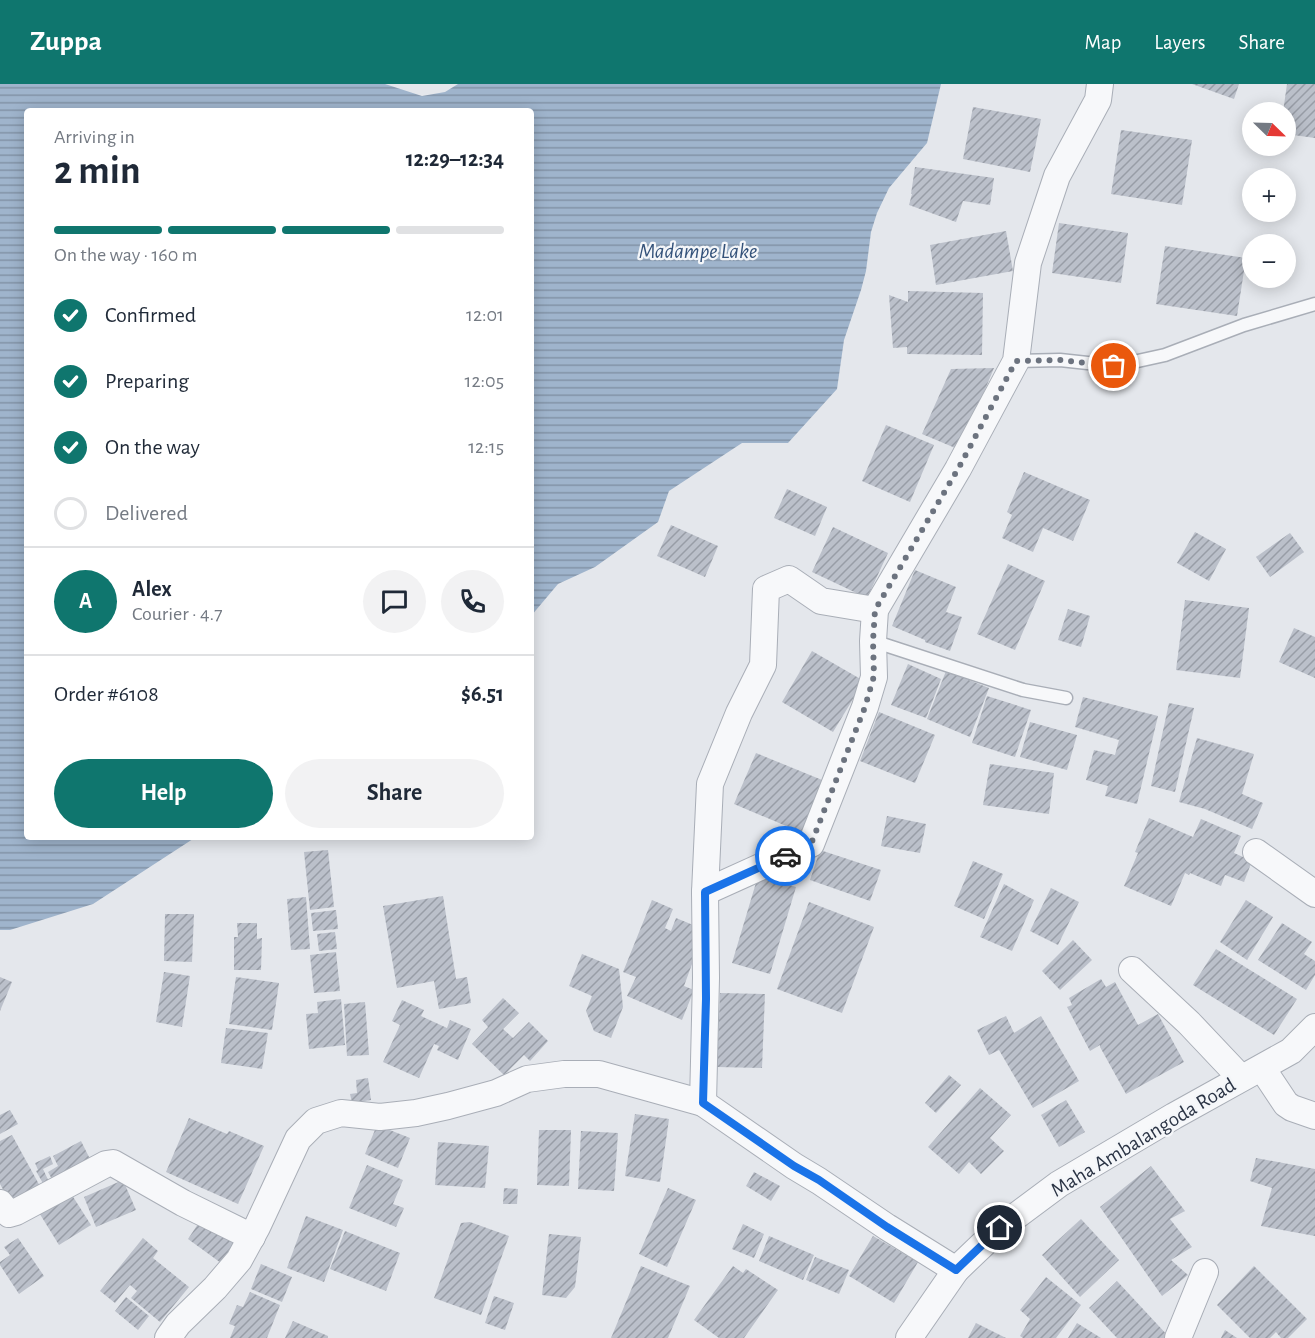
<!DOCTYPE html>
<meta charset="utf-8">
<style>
body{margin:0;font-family:"Alegreya Sans",sans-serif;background:#f2f2f3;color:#1f2937;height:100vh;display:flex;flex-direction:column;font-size:22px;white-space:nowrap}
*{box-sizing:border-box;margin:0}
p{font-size:20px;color:#747a83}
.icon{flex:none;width:33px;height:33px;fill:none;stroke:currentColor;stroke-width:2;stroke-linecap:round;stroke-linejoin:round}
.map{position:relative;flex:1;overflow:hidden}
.drawer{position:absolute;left:24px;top:24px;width:510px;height:732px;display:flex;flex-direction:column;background:#fff;border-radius:6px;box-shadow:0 3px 15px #0003}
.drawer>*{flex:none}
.needle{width:39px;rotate:113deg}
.fabs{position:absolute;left:1242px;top:18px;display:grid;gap:12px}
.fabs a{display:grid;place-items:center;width:54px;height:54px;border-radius:50%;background:#fff;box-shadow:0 3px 15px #0003;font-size:30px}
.pin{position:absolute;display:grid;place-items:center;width:51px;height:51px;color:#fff;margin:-26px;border:3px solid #fff;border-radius:50%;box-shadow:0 2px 6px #0007}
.courier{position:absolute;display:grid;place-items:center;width:60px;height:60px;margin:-30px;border:4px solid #1a73e8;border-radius:50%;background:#fff;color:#222;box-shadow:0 2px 8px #0007}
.summary em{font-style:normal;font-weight:700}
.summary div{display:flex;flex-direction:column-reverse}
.summary{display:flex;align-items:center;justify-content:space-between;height:102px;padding:0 30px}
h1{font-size:39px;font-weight:700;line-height:45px}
.bar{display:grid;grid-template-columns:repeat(4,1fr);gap:9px 6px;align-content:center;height:72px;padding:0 30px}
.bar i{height:8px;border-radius:4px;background:#e0e1e3}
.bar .on{background:#0f766e}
.bar p{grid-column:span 4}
.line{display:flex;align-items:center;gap:15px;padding:0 30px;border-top:2px solid #e0e1e3}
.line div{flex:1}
.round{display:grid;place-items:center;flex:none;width:63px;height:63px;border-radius:32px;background:#f2f2f3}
ol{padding:0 30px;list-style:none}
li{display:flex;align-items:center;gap:18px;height:66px}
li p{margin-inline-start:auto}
li .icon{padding:6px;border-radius:50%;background:#0f766e;color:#fff;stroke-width:4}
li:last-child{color:#747a83}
li i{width:33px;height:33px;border:3px solid #e0e1e3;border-radius:50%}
.cta{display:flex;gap:12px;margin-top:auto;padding:12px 30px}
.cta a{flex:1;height:69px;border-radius:36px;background:#0f766e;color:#fff;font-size:24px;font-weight:700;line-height:69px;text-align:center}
.cta a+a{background:#f2f2f3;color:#1f2937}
header{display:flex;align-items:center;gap:36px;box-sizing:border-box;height:84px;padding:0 30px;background:#0f766e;color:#fff}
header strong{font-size:28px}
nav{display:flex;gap:33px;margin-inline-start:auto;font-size:21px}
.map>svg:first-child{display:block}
</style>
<header>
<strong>Zuppa</strong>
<nav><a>Map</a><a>Layers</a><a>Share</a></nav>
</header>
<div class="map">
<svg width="1315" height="1254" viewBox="0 0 1315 1254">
<defs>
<pattern id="water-rules" width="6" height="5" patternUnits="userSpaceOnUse" patternTransform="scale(1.5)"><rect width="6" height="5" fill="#9fb4cc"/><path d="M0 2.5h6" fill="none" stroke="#8293a7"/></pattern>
<pattern id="building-hatch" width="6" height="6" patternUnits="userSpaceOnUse" patternTransform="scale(1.5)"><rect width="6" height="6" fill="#bbc0ca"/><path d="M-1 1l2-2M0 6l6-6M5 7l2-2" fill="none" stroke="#989da6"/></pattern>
</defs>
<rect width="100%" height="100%" fill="#e4e7ec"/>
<path fill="url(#water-rules)" d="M0,0H385L422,12L445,8L458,0H941L927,59L889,104L877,129L871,148L866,187L861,206L844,256L837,305L788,359H742L669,407L658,438L595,483L558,500L531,532V27H27V753H196L93,820L10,846H0Z"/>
<g fill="url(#building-hatch)">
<path d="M1192,0H1239L1234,15Z"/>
<path d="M1287,0H1315V54L1286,50V28H1283Z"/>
<path d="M973,23L1041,35L1030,88L963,75Z"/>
<path d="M1121,46L1192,56L1182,121L1111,110Z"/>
<path d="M915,83L994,94L990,121L963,117L956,138L909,121L912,110H911Z"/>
<path d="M1059,139L1128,149L1121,199L1052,189Z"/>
<path d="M1006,147L1013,187L936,201L930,161Z"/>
<path d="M1165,162L1246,174L1237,232L1156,220Z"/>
<path d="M908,207L983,209L982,271L907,270V263L893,264L889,211L908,218Z"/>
<path d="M994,284L960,366L922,350L951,285Z"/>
<path d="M886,341L934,361L910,418L862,397Z"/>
<path d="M1024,388L1090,416L1073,457L1043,444L1033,468L1002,454L1012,431L1007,428Z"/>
<path d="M787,405L827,423L815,452L774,434Z"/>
<path d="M671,441L718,462L705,493L657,472Z"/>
<path d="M833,443L888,469L867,514L812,488Z"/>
<path d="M1195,448L1226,465L1209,497L1177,479Z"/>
<path d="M1290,449L1304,468L1270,493L1256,473Z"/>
<path d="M1008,480L1045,497L1015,566L977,550Z"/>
<path d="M915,486L956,503L946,528L962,533L950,567L925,558V556L892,542Z"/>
<path d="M1185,516L1249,524L1240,594L1176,586Z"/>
<path d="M1068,525L1090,532L1081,563L1058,556Z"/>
<path d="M1294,544L1315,553V594L1279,578Z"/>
<path d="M812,567L864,597L833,648L782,618Z"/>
<path d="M908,580L941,595L926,634L891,621Z"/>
<path d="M946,587L989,604L970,653L927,635Z"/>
<path d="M987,612L1031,626L1015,673L972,659Z"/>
<path d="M1083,613L1158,632L1137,720L1105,712L1108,702L1086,696L1094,666L1115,671L1119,656L1075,643Z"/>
<path d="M1169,619L1194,624L1175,708L1151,702Z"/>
<path d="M879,628L935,651L915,699L860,677Z"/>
<path d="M1030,638L1077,651L1067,686L1020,673Z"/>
<path d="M1197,654L1254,670L1242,710L1263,719L1252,745L1205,725L1179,718Z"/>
<path d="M756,669L827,698L805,750L734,720Z"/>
<path d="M990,680L1054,689L1049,730L983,721Z"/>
<path d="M887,732L926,740L920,769L881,762Z"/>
<path d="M1149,734L1193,753L1201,735L1241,752L1234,769L1252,777L1244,798L1225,791L1221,802L1190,789L1189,791L1185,789L1171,822L1124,802L1138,769L1135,768Z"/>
<path d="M328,766L334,823L310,826L304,768Z"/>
<path d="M820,766L881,786L870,817L810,796Z"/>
<path d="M973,777L1003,790L984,835L954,822Z"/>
<path d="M758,792L796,803L770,890L732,879Z"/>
<path d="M1004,800L1034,816L1012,867L980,853Z"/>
<path d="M1051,804L1079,818L1058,861L1030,847Z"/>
<path d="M443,812L456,895L467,893L471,919L439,925L434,897L397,904L383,822Z"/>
<path d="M306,813L310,865L291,866L287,815Z"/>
<path d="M652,816L673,825L665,844L671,847L676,834L698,843L700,858L684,902L694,906L682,936L627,912L636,893L623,888Z"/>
<path d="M1246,816L1273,833L1247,876L1220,858Z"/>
<path d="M809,818L874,843L842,929L777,905Z"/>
<path d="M336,826L338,845L313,847L311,829Z"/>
<path d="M165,830H194L192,878L164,877Z"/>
<path d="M237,839H257V855L262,854L261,886H234V853H238Z"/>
<path d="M1282,839L1312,858L1304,870L1315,877V891L1306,906L1258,876Z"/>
<path d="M335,848L337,865L319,867L317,850Z"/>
<path d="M1073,856L1092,876L1060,906L1042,887Z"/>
<path d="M1216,865L1297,915L1274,951L1193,901Z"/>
<path d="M336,868L340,907L314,909L310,871Z"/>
<path d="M582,870L619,885L623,923L611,954L594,947L586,927L592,912L569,902Z"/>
<path d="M164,888L190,892L182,943L156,938Z"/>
<path d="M0,893L12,898L0,927Z"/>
<path d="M236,893L279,899L272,946L229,940Z"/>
<path d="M1101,895L1106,903L1115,898L1138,941L1158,930L1184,978L1126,1010L1100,963V961L1090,967L1067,923L1072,921L1069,914Z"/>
<path d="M720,909L765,910L762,984L717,983Z"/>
<path d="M503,914L519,929L503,945L513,954L529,938L548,957L530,977L524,971L504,991L472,960L488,943L482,936Z"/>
<path d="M341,915L345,961L309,965L306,930L318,929L317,918Z"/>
<path d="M402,916L424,926L421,932L447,944L450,936L471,945L458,976L437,966L439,962L434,960L419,994L383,978L400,941L392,937Z"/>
<path d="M365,918L369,971L347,972L344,920Z"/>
<path d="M1006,932L1014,949L1041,932L1079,997L1033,1024L999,966L989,971L977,946Z"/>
<path d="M226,944L268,949L262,985L221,979Z"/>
<path d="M949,991L961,1001L936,1029L925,1019Z"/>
<path d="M368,994L371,1016L352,1019L350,1010L357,1009L356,996Z"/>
<path d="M980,1004L1011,1031L990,1054L1004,1067L981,1090L969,1078L959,1090L928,1063Z"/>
<path d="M1066,1016L1085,1048L1059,1063L1041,1031Z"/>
<path d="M10,1026L18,1040L0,1050V1031Z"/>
<path d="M635,1030L669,1035L660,1098L625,1092Z"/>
<path d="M189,1034L227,1050L229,1047L264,1062L238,1120L166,1088Z"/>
<path d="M377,1041L410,1054L398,1084L365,1070Z"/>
<path d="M539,1046H571L569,1102L537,1101Z"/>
<path d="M581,1047L618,1049L614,1107L578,1105Z"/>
<path d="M12,1051L41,1104L11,1120L0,1100V1057Z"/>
<path d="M81,1057L92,1079L54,1099L48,1088L58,1082L53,1072Z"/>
<path d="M438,1058L489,1062L485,1104L435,1101Z"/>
<path d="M50,1072L53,1080L43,1085L50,1100L45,1103L36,1087L38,1086L35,1079Z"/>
<path d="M1256,1074L1315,1085V1152L1261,1142L1272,1104L1250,1097Z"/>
<path d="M367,1081L403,1096L393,1120L404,1124L396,1143L349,1124Z"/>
<path d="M1151,1082L1185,1127L1170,1135L1192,1163L1171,1176L1188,1191L1162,1212L1100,1123Z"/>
<path d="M754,1088L780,1102L771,1117L746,1102Z"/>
<path d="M123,1096L136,1126L96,1143L84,1113Z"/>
<path d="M504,1104L518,1105L517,1120H503Z"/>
<path d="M668,1104L696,1116L667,1183L639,1170Z"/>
<path d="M70,1108L91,1141L59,1161L38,1127Z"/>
<path d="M306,1132L343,1146L324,1198L287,1184Z"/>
<path d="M202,1134L236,1158L221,1179L188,1155Z"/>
<path d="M1081,1135L1119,1176L1080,1213L1042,1171Z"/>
<path d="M470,1138L509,1152L481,1231L434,1214L461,1139Z"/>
<path d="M743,1140L764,1150L754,1174L732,1165Z"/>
<path d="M345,1147L400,1169L386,1207L330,1185Z"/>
<path d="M549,1150L581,1153L575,1203L566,1214L542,1211Z"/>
<path d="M769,1152L814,1171L803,1196L759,1177Z"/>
<path d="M873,1152L918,1178L894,1219L849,1192Z"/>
<path d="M18,1154L44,1192L19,1210L0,1181V1178L10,1171L4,1163Z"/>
<path d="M143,1154L158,1167L153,1174L189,1203L160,1238L131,1214L137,1207L130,1201L115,1219L100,1207Z"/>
<path d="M815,1173L849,1186L839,1210L806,1196Z"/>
<path d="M261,1180L292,1193L282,1218L251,1205Z"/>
<path d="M641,1182L690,1202L668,1254H611Z"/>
<path d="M733,1182L743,1189L746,1185L778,1206L744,1254H719L694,1236Z"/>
<path d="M1254,1182L1307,1235L1288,1254H1281L1276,1248L1270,1254H1250L1217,1221Z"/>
<path d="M1046,1193L1081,1221L1056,1254H1023L1020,1252L1030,1235L1020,1226Z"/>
<path d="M1117,1197L1170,1254H1117L1089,1224Z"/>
<path d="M250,1208L280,1221L267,1254H230L235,1242L229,1240L237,1221L243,1223Z"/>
<path d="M494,1212L514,1219L505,1246L485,1239Z"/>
<path d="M126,1213L149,1232L138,1246L115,1227Z"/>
<path d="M293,1237L328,1252V1254H285Z"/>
<path d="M976,1239L1006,1254H968Z"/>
<path d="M1077,1239L1101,1254H1068Z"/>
<path d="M1225,1246L1237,1254H1221Z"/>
</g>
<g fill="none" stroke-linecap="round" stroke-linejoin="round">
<defs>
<g id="service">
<path d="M1016,277L1060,276L1115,282L1165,271L1244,241L1315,220"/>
<path d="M873,557L1023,606L1066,614"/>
</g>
<g id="minor">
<path d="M1256,768L1315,810"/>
<path d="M705,808L811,760L865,623L874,593L873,557L875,526L958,385L1016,277L1028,179L1057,92L1098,16L1100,0"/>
<path d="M1132,886L1189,939L1241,994"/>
<path d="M1262,984L1286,1020L1292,1024L1315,1032"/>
<path d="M703,1019L706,894L705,808L710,700L739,629L763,581L766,505L789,495L821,517L875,526"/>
<path d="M0,1119L9,1130L16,1128L106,1080L113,1079L183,1119L252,1153"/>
<path d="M168,1254L178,1240L215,1204L239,1176L257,1143L298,1055L316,1037L341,1029L380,1033L416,1029L448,1022L496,1009L527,995L564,990H599L703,1019L794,1082L819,1097L887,1143L956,1186"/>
<path d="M909,1254L956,1186L1000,1144L1059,1100L1174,1032L1291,967L1315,943"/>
<path d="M1178,1254L1205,1188"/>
</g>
</defs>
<use href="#service" stroke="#a9aeb7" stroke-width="15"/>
<use href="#minor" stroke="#a9aeb7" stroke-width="28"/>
<use href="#service" stroke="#f7f8fa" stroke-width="12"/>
<use href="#minor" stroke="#f7f8fa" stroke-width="26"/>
</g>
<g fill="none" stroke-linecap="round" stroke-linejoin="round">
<path stroke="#6c737f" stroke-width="6" stroke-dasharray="0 10.8" d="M785,772L811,760L865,623L874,592L873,557L875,526L958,385L1016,277L1060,276L1114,282"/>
<path stroke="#1a73e8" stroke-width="8" d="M785,772L705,808L706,915L703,1019L794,1082L819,1096L887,1143L956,1186L1000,1144"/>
</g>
<g text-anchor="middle" stroke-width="4.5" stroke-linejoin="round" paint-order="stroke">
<g font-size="21" fill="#2b3445" stroke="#f4f6f9">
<text transform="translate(1143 1053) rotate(-31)" y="7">Maha Ambalangoda Road</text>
</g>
<g font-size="22" font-style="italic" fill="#34527a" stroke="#f4f6f9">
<text x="698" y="174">Madampe Lake</text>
</g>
</g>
</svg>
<div class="fabs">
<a><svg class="needle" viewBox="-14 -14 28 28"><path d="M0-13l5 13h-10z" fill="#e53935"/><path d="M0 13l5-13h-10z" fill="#747a83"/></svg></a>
<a>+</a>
<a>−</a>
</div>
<div class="pin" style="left:1114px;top:282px;background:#ea580c"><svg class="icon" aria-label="bag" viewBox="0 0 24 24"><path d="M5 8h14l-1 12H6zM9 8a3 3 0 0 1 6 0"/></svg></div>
<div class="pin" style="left:1000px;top:1144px;background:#1f2937"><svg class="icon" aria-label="home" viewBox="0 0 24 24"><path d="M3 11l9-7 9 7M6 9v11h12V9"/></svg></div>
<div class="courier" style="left:785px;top:772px"><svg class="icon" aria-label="car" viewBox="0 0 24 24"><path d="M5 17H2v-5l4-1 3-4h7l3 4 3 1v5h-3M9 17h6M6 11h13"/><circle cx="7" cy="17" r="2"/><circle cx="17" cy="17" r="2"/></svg></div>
<section class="drawer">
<div class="summary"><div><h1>2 min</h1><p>Arriving in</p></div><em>12:29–12:34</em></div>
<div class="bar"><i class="on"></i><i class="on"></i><i class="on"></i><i></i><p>On the way · 160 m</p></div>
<ol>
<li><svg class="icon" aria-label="check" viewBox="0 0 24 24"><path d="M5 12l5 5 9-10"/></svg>Confirmed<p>12:01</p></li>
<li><svg class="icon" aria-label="check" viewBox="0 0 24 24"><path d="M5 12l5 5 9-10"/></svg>Preparing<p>12:05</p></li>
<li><svg class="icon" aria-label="check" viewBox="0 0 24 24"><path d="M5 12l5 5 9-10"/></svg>On the way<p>12:15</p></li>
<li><i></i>Delivered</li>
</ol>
<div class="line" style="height:108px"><b class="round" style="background:#0f766e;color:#fff">A</b><div><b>Alex</b><p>Courier · 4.7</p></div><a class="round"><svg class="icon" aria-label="chat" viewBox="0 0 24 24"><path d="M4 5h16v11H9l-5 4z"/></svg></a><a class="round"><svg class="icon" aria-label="phone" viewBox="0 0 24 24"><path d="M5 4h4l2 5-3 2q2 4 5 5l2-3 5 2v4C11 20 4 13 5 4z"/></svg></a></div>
<div class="line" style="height:78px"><div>Order #6108</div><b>$6.51</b></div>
<div class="cta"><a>Help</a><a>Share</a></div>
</section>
</div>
